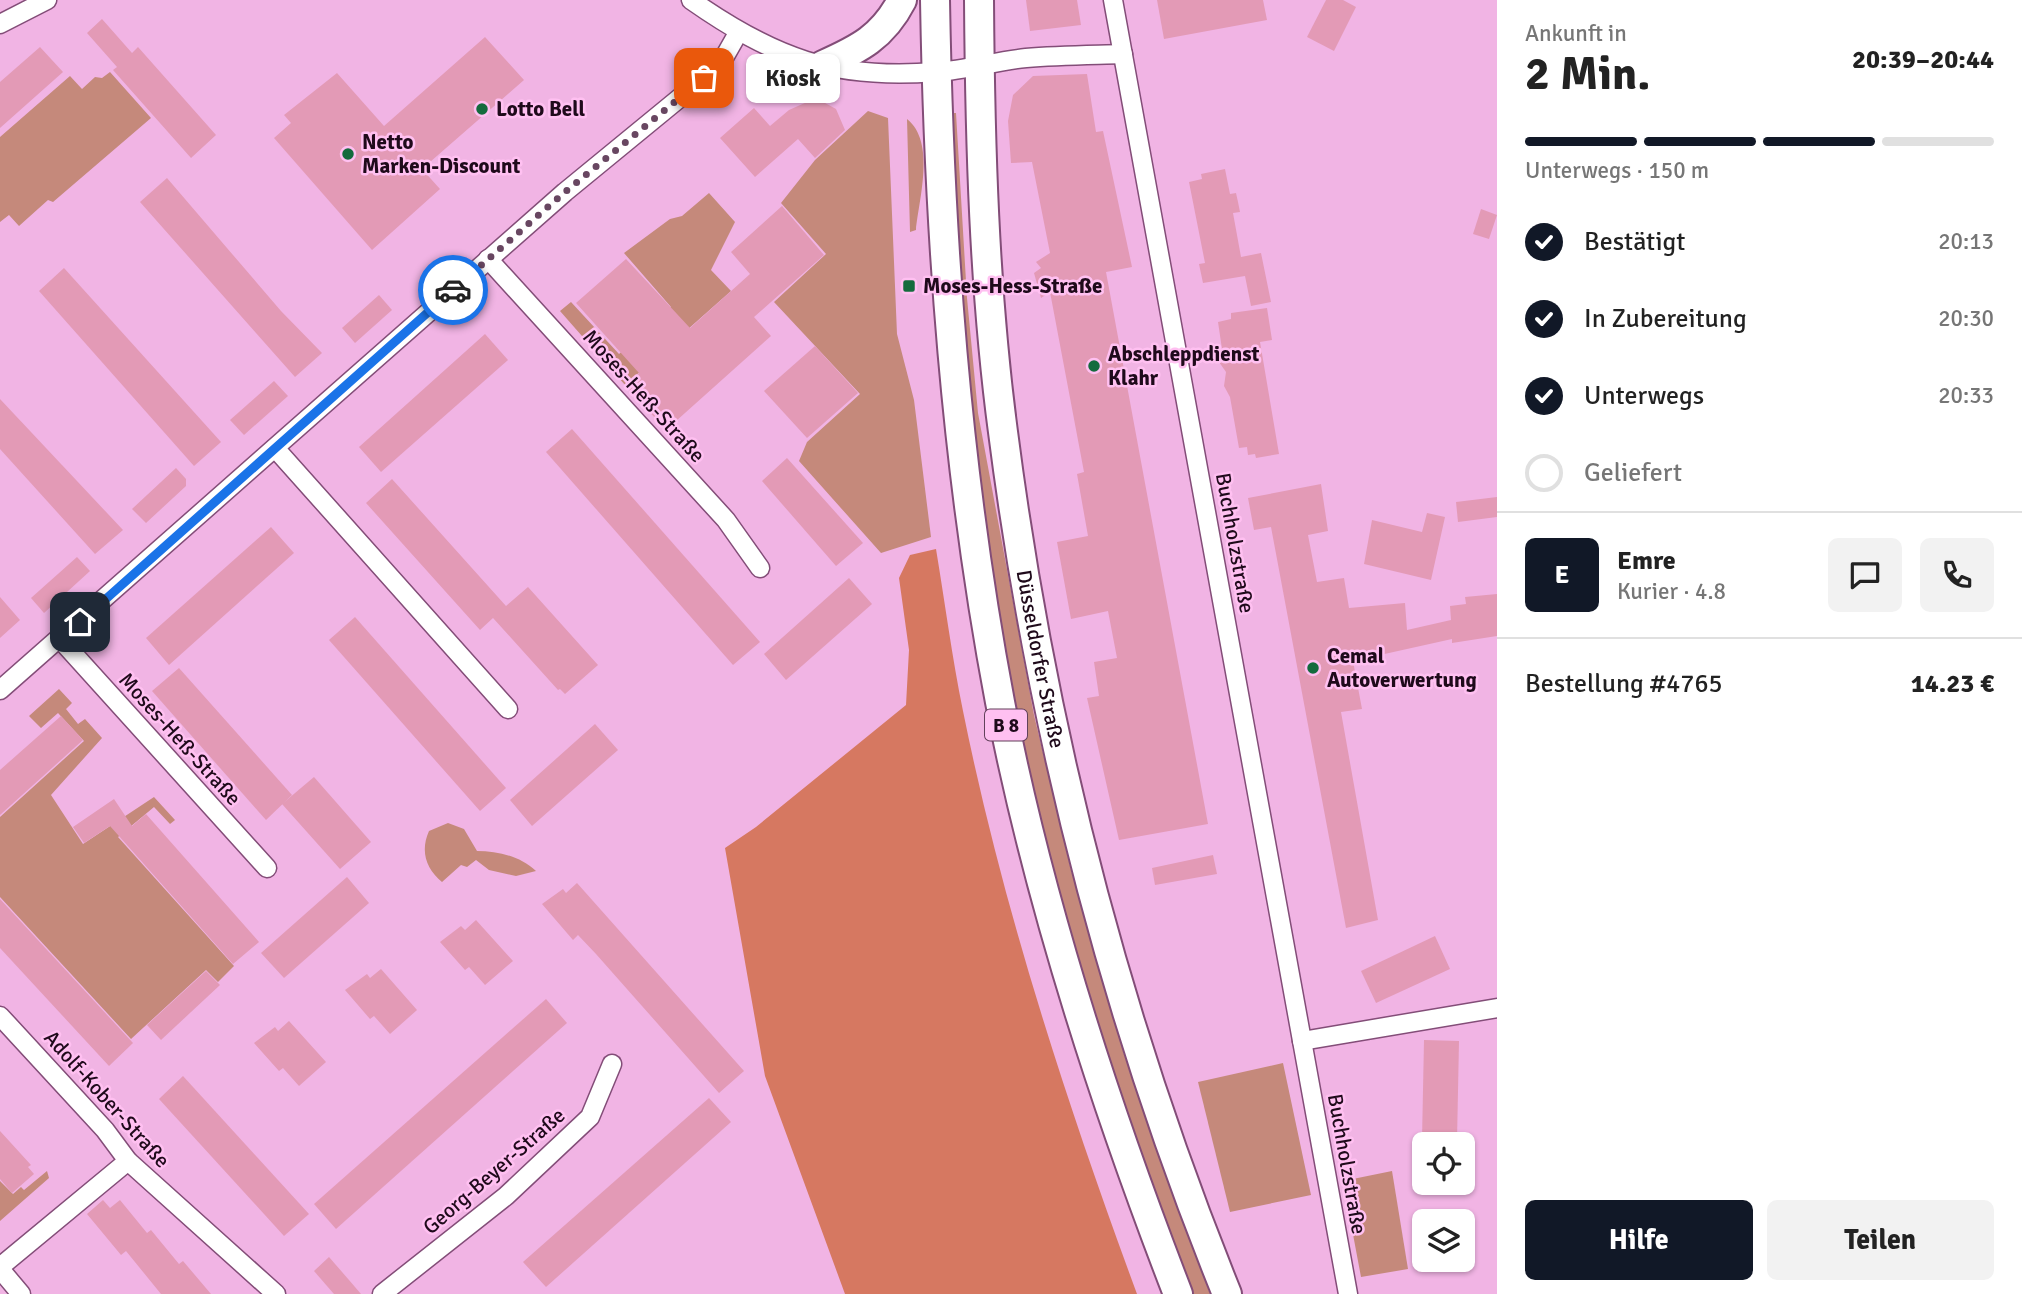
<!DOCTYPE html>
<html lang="de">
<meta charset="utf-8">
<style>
body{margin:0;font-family:Signika,sans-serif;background:#f2f2f2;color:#222;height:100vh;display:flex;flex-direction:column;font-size:26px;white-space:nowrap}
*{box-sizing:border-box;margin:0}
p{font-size:23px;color:#767676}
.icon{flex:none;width:38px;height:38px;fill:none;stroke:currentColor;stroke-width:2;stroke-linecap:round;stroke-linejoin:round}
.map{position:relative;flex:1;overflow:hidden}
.side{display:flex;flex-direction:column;background:#fff;width:525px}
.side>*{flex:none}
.controls{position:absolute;left:1412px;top:1132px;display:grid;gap:14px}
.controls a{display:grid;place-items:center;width:63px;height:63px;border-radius:10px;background:#fff;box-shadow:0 2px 5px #0004;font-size:35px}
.pin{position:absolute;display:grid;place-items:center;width:60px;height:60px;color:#fff;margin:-30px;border-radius:14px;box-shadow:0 4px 10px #0006}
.courier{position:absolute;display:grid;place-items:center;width:70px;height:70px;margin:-35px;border:5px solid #1a73e8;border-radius:50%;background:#fff;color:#222;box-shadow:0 2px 9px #0007}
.bubble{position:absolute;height:49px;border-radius:10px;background:#fff;box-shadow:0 2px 5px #0004;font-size:23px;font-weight:800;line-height:49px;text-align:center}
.summary em{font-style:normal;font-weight:800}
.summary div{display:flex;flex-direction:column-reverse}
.summary{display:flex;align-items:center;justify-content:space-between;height:119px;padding:0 28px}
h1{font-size:46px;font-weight:800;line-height:52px}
.bar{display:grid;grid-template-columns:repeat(4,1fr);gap:10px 7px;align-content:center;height:84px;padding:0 28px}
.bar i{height:9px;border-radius:5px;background:#e0e0e0}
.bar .selected{background:#111827}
.bar p{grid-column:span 4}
.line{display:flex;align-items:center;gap:18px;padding:0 28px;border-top:2px solid #e0e0e0}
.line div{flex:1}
.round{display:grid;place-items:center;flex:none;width:74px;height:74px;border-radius:10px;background:#f2f2f2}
ol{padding:0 28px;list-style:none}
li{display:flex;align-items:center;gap:21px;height:77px}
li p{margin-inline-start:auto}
li .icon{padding:7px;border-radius:50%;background:#111827;color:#fff;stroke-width:4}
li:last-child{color:#767676}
li i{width:38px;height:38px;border:4px solid #e0e0e0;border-radius:50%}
.action{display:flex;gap:14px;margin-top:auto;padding:14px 28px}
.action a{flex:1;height:80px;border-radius:10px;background:#111827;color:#fff;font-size:28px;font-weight:800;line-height:80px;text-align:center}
.action a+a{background:#f2f2f2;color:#222}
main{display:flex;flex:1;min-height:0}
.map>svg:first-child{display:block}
</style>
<main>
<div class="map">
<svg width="1497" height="1294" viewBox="0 0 1497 1294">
<rect width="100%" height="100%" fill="#f1b4e4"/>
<g fill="#c5897b">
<path d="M110,72L151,118L53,202L48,200L19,226L9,215L0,222V137L70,76L82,89L95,77L102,78Z"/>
<path d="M868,111L888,118L897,334L914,400L931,537L881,553L799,461L807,442L860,394L774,302L826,254L781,203L815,160Z"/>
<path d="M952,113H956L967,298L978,413L1034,715L1071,870L1124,1054L1210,1294H1193C1122,1109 1059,918 1019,723C992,585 972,442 960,301C955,239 955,175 952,113Z"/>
<path d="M907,119C936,142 919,199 916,230L910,232Z"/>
<path d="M709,193L735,222L711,270L731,291L625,385L560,311L571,302L619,354L671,307L624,253L670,219L682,216Z"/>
<path d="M59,689L72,703L66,709L78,724L85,719L102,738L51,795L83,844L154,797L175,820L170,824L154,807L118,837L234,966L218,982L206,970L131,1039L0,897V817L84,741L58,713L41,728L29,716Z"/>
<path d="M448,823L464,829L477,851C498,851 520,856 536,871L516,876L489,870L476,860L467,867L461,865L442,882C426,869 420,851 429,831Z"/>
<path d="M1283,1063L1311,1195L1230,1212L1198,1082Z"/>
<path d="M47,1171L49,1178L0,1221V1181L13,1194L21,1187L24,1190Z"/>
<path d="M1392,1171L1408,1269L1361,1277L1343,1181Z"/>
</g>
<path fill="#d67861" d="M936,549C945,603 952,657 963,711C1003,909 1067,1104 1137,1294H845L765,1076L725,848L756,827L906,705L909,650L899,578L910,555Z"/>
<g fill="#e39ab6">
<path d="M1026,0H1077L1081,25L1030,31Z"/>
<path d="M1157,0H1263L1267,20L1164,39Z"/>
<path d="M1326,0H1343L1356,7L1334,51L1307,37Z"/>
<path d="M102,19L132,53L138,47L216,135L191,158L113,70L117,67L87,33Z"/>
<path d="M485,37L524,80L422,169L440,189L372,250L274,138L291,123L284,115L337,73L384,126Z"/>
<path d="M40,47L63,72L0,128V82Z"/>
<path d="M1087,74L1096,132L1103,131L1132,267L1106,272L1208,824L1119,840L1087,698L1099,696L1094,662L1117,658L1108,611L1071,619L1057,542L1088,536L1077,474L1084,472L1050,292L1041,298L1034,273L1041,268L1036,262L1050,253L1032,162L1011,163L1008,121L1013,95L1033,76Z"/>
<path d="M816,98L836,109L845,130L815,158L798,139L755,177L720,138L754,108L770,126L789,110Z"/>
<path d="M1225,169L1230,194L1236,193L1238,202L1240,212L1233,213L1241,257L1261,253L1271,302L1251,306L1245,276L1203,283L1199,264L1205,263L1189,182L1202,179L1201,174Z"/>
<path d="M167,178L281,311L322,353L295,377L140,202Z"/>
<path d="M782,206L824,255L754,317L771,336L666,430L625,385L639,373L576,303L626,259L690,328L750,274L731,252Z"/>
<path d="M1481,209L1497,215L1489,239L1473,234Z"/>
<path d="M64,268L221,442L194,466L39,291Z"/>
<path d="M379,295L392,310L355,343L342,328Z"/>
<path d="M1267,308L1272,340L1260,342L1279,454L1256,458L1255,454L1248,455L1247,447L1239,448L1230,397L1224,386L1226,372L1219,362L1222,349L1218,322L1231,319V313Z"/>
<path d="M485,334L508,360L381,472L359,447Z"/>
<path d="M815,346L858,393L807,438L764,391Z"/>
<path d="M274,381L288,396L244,435L230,420Z"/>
<path d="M0,399L123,530L95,554L0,449Z"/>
<path d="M572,429L760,642L733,665L546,452Z"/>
<path d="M787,458L863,543L836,566L762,481Z"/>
<path d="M176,468L186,479V486L146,523L132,509Z"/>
<path d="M392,479L506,606L528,587L598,665L565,694L560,689L558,690L493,618L480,630L366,503Z"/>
<path d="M1321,484L1328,531L1308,535L1317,582L1344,578L1349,608L1405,603L1407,630L1451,620L1450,606L1466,604L1465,597L1497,594V636L1452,643V639L1353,661L1362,709L1341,712L1378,920L1346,928L1271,527L1254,530L1248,498Z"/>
<path d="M1497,497V517L1458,522L1456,502Z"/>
<path d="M1427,513L1445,517L1431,580L1364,564L1372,520L1422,532Z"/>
<path d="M271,527L294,553L169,665L146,638Z"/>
<path d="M77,557L90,571L44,613L31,598Z"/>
<path d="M849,578L872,604L786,680L764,654Z"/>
<path d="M0,597L20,620L0,638Z"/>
<path d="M355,617L506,788L480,811L329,640Z"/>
<path d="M179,668L292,795L266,820L152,691Z"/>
<path d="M61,716L83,740L0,815V770Z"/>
<path d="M595,724L618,750L532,826L510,800Z"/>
<path d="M314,777L371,842L340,869L282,804Z"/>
<path d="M114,799L132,826L146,814L259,942L233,964L110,826L84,843L73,827Z"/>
<path d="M1213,855L1217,874L1155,885L1152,868Z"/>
<path d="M347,877L369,903L284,978L261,953Z"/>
<path d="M577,883L744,1071L719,1093L596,954L578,935L573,940L542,904L563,889L566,893Z"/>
<path d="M0,899L133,1043L109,1066L0,948Z"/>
<path d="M476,920L513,961L485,985L469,967L465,970L440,942L461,926L465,930Z"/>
<path d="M1435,936L1450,969L1376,1003L1361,971Z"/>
<path d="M381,969L417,1010L390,1034L374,1016L370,1019L345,990L367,974L370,978Z"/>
<path d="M206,971L220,985L161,1040L147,1025Z"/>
<path d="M546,999L567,1023L336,1229L314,1204Z"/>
<path d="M289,1021L326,1062L299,1086L283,1068L279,1071L254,1043L275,1027L278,1031Z"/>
<path d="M1424,1040L1459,1041L1457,1141L1422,1140Z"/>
<path d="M183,1076L309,1214L284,1236L159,1099Z"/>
<path d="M709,1098L731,1122L546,1287L523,1262Z"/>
<path d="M0,1131L31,1165L28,1167L34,1174L12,1193L0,1179Z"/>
<path d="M103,1200L110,1208L120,1200L147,1233L151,1230L179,1264L183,1261L211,1294H161L126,1251L121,1255L87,1214Z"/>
<path d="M329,1257L349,1280L361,1294H334L327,1286L314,1271Z"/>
</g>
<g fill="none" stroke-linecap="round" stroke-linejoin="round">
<defs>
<g id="minor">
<path d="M691,0C774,58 833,80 936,72C967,70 996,61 1026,58C1058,55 1091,55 1123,54"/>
<path d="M1113,0L1348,1294"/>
<path d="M0,24L47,0"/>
<path d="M488,259L726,520L760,568"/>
<path d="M275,448L508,709"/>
<path d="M60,639L267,868"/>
<path d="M0,690L565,192L704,78L721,63L738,33"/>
<path d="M0,1016L105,1130L128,1161L276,1294"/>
<path d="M1302,1041L1497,1008"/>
<path d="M0,1267L128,1161"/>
<path d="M0,1269L21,1294"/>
<path d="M382,1294L506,1196L590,1117L612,1064"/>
</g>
<g id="primary">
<path d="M935,0C939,236 956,470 1000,702C1039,903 1104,1103 1178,1294"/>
<path id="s1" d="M979,0C980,144 984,289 1003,432C1041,728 1115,1018 1227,1294"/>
<path d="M823,65C859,49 883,37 902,0"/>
</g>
</defs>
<use href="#minor" stroke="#834d78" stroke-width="21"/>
<use href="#primary" stroke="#834d78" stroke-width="32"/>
<use href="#minor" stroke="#fff" stroke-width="18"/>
<use href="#primary" stroke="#fff" stroke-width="28"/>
</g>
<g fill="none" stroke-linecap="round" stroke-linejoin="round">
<path stroke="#684661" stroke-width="7" stroke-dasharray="0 12.6" d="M453,290L565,192L704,78"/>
<path stroke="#1a73e8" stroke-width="9" d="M80,622L453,290"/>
</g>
<g fill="#146b3d" stroke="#ffc0f1" stroke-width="2.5">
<circle cx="482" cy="109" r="7"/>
<circle cx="348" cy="154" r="7"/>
<rect x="902" y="279" width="14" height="14" rx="3.5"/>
<circle cx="1094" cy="366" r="7"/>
<circle cx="1313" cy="668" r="7"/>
</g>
<g text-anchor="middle" stroke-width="5" stroke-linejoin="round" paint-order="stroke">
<rect fill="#ffc0f1" stroke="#62415b" stroke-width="2" x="985" y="709.5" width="42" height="31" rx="5"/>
<g font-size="19" font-weight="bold" fill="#1f0a1b">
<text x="1006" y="732">B 8</text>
</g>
<g font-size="21" font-weight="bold" fill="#1f0a1b" stroke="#ffc0f1" text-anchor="start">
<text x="496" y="116">Lotto Bell</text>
<text x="362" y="149">Netto<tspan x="362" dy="24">Marken-Discount</tspan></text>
<text x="923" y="293">Moses-Hess-Straße</text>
<text x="1108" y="361">Abschleppdienst<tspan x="1108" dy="24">Klahr</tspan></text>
<text x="1327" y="663">Cemal<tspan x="1327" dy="24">Autoverwertung</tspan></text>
</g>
<g font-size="21" fill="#1f0a1b" stroke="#ffc0f1">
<text transform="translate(644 396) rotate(48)" y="7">Moses-Heß-Straße</text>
<text transform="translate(1235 543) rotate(80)" y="7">Buchholzstraße</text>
<text dy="7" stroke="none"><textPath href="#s1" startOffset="663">Düsseldorfer Straße</textPath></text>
<text transform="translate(180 739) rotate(48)" y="7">Moses-Heß-Straße</text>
<text transform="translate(107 1099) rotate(48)" y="7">Adolf-Kober-Straße</text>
<text transform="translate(1347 1164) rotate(80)" y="7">Buchholzstraße</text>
<text transform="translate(494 1171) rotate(-41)" y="7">Georg-Beyer-Straße</text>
</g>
</g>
</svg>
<div class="controls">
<a><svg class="icon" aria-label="locate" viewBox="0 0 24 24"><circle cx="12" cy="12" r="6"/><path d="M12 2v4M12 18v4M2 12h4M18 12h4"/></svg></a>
<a><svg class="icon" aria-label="layers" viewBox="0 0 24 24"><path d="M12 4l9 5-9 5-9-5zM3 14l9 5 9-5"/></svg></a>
</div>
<div class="pin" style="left:704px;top:78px;background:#ea580c"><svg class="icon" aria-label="bag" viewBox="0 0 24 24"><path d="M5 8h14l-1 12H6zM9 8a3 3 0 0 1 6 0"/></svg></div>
<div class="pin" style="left:80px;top:622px;background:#1f2937"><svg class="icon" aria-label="home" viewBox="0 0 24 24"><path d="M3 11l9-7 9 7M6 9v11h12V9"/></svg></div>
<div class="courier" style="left:453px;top:290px"><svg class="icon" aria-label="car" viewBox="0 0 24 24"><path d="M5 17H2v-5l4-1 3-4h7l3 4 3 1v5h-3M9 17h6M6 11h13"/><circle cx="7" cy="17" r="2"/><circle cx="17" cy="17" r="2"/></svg></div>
<div class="bubble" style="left:746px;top:54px;width:94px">Kiosk</div>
</div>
<section class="side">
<div class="summary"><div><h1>2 Min.</h1><p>Ankunft in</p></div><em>20:39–20:44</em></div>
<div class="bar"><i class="selected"></i><i class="selected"></i><i class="selected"></i><i></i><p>Unterwegs · 150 m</p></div>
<ol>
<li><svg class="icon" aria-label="check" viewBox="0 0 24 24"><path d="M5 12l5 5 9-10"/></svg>Bestätigt<p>20:13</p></li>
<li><svg class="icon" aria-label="check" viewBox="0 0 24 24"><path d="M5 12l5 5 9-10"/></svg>In Zubereitung<p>20:30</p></li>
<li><svg class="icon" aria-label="check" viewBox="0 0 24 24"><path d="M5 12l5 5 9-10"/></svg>Unterwegs<p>20:33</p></li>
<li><i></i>Geliefert</li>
</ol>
<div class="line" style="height:126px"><b class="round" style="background:#111827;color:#fff">E</b><div><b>Emre</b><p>Kurier · 4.8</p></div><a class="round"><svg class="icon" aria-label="chat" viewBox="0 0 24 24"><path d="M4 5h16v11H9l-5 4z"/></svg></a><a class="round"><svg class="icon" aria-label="phone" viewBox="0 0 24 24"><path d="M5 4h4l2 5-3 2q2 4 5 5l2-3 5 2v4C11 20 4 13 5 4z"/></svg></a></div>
<div class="line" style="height:91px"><div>Bestellung #4765</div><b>14.23 €</b></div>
<div class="action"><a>Hilfe</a><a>Teilen</a></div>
</section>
</main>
